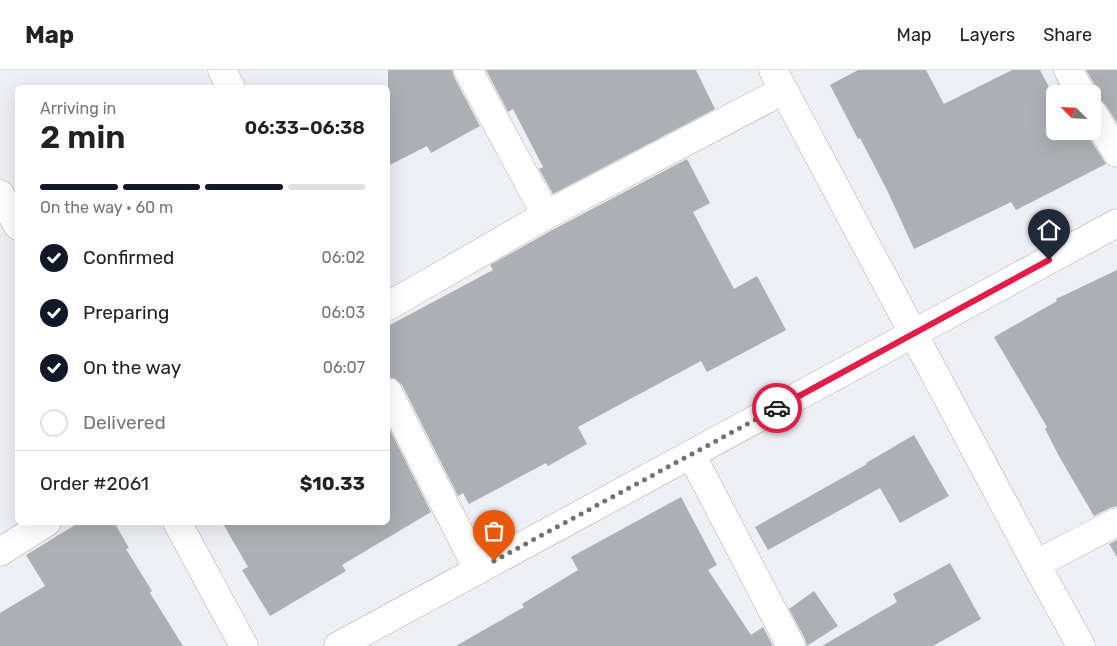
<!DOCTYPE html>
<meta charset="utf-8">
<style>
body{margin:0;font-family:Rubik,sans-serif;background:#f2f2f2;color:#222;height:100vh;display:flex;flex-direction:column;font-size:19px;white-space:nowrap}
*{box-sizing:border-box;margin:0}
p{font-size:16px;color:#767676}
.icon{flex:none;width:28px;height:28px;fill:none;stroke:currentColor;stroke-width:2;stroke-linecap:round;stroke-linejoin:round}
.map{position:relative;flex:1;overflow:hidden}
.side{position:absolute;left:15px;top:15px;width:375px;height:440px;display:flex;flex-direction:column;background:#fff;border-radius:8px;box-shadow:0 5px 20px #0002}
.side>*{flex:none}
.needle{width:32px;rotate:294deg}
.buttons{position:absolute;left:1046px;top:15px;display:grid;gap:10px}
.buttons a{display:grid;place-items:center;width:55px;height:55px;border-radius:8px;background:#fff;box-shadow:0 5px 20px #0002;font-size:25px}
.pin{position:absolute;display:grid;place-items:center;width:42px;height:42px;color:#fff;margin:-51px -21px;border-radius:50% 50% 50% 0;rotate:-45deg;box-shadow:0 0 5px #0007}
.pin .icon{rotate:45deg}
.courier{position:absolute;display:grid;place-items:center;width:50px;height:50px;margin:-25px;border:4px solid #e11d48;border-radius:50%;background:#fff;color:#222;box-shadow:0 1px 6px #0007}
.headline em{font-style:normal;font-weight:600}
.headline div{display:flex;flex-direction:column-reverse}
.headline{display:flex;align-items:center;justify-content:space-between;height:85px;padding:0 25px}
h1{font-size:32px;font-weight:600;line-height:38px}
.bar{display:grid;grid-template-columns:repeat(4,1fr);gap:8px 5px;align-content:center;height:60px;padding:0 25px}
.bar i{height:6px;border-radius:4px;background:#e0e0e0}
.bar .selected{background:#111827}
.bar p{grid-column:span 4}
.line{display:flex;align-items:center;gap:12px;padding:0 25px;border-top:1px solid #e0e0e0}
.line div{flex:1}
ol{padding:0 25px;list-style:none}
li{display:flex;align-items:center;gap:15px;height:55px}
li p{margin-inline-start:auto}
li .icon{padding:5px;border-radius:50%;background:#111827;color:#fff;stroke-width:4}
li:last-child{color:#767676}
li i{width:28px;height:28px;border:2px solid #e0e0e0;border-radius:50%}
header{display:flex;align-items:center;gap:30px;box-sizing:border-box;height:70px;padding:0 25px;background:#fff;border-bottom:1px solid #e0e0e0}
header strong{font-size:24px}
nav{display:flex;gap:28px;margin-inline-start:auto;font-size:18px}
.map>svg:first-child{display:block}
</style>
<header>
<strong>Map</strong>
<nav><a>Map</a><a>Layers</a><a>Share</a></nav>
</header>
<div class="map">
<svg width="1117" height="576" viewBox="0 0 1117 576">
<rect width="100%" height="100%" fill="#eeeff4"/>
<g fill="#acb0b4">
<path d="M388,0H452L454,7L480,56L431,83L427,76L388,96Z"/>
<path d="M486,0H696L715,39L553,124L539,99L543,97L513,39L508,42Z"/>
<path d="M858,0H926L944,34L1012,0H1040L1050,19L1058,14L1064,24H1055V61H1085L1106,94L1016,140L1011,132L914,179L888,122L860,68L858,69L830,15Z"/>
<path d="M1086,0H1117V53L1105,34L1097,28L1096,17Z"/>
<path d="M687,89L710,133L693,142L734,219L757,206L786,260L707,302L701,291L578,357L587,374L548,396L546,393L469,434L463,423L458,426L402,315L396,309L388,307V256L493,200L490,195L554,159Z"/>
<path d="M1117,200V436L1110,438L1094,446L1060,388L1045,359L1047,357L994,267L1057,231L1056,229Z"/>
<path d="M388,356L431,442L342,495L346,501L270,546L242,500L248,497L222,452H388Z"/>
<path d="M914,365L949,426L900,453L880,418L768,480L755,457L867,394L866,393Z"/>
<path d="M681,427L717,495L708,500L751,565L763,557L773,576H456L524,537L522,534L578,500L571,487Z"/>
<path d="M80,452H114L129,478L126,479L152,521L150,523L183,576H0V543L45,516L26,485Z"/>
<path d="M1117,470V487L1109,474Z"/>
<path d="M950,493L981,549L933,576H822L897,532L893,524Z"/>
<path d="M814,521L838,556L807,576L805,569L789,539Z"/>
</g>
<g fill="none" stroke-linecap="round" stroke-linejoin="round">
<defs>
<g id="minor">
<path d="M222,0L231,18"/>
<path d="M468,0L546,145"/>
<path d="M773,0L1036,494L1081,576"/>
<path d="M1068,0L1082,24"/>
<path d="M1092,42L1117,83"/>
<path d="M0,124L18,156"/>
<path d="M388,236L546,145L784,20"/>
<path d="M388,322L478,500"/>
<path d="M691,384L791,576"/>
<path d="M177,452L244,576"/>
<path d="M0,482L47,452"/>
<path d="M1036,494L1117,452"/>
<path d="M338,576L1117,153"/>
</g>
</defs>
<use href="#minor" stroke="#abacb1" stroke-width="29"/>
<use href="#minor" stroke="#fff" stroke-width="28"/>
</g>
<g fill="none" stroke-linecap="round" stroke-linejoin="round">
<path stroke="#717275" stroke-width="5" stroke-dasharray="0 9" d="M494,491L777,338"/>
<path stroke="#e11d48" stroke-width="6" d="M777,338L1049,190"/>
</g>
</svg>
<div class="buttons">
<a><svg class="needle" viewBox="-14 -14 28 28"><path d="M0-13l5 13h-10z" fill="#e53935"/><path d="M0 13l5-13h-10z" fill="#767676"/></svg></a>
</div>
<div class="pin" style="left:494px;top:491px;background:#ea580c"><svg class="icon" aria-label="bag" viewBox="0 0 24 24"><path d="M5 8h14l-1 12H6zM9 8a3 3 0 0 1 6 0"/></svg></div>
<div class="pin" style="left:1049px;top:190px;background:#1f2937"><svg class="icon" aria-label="home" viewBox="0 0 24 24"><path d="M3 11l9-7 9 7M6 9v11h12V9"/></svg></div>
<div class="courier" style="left:777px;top:338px"><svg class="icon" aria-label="car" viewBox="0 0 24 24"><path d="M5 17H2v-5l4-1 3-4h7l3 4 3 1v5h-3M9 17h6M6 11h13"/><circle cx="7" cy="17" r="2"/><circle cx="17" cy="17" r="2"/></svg></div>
<section class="side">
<div class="headline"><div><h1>2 min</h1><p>Arriving in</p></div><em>06:33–06:38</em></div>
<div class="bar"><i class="selected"></i><i class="selected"></i><i class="selected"></i><i></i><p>On the way · 60 m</p></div>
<ol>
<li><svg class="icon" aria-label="check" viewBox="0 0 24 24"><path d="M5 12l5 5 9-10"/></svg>Confirmed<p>06:02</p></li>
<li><svg class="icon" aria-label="check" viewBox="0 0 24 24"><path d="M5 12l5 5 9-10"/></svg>Preparing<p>06:03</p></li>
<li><svg class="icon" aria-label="check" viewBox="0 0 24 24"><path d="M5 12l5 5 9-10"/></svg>On the way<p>06:07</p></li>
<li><i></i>Delivered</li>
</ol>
<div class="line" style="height:65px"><div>Order #2061</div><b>$10.33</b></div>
</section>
</div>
